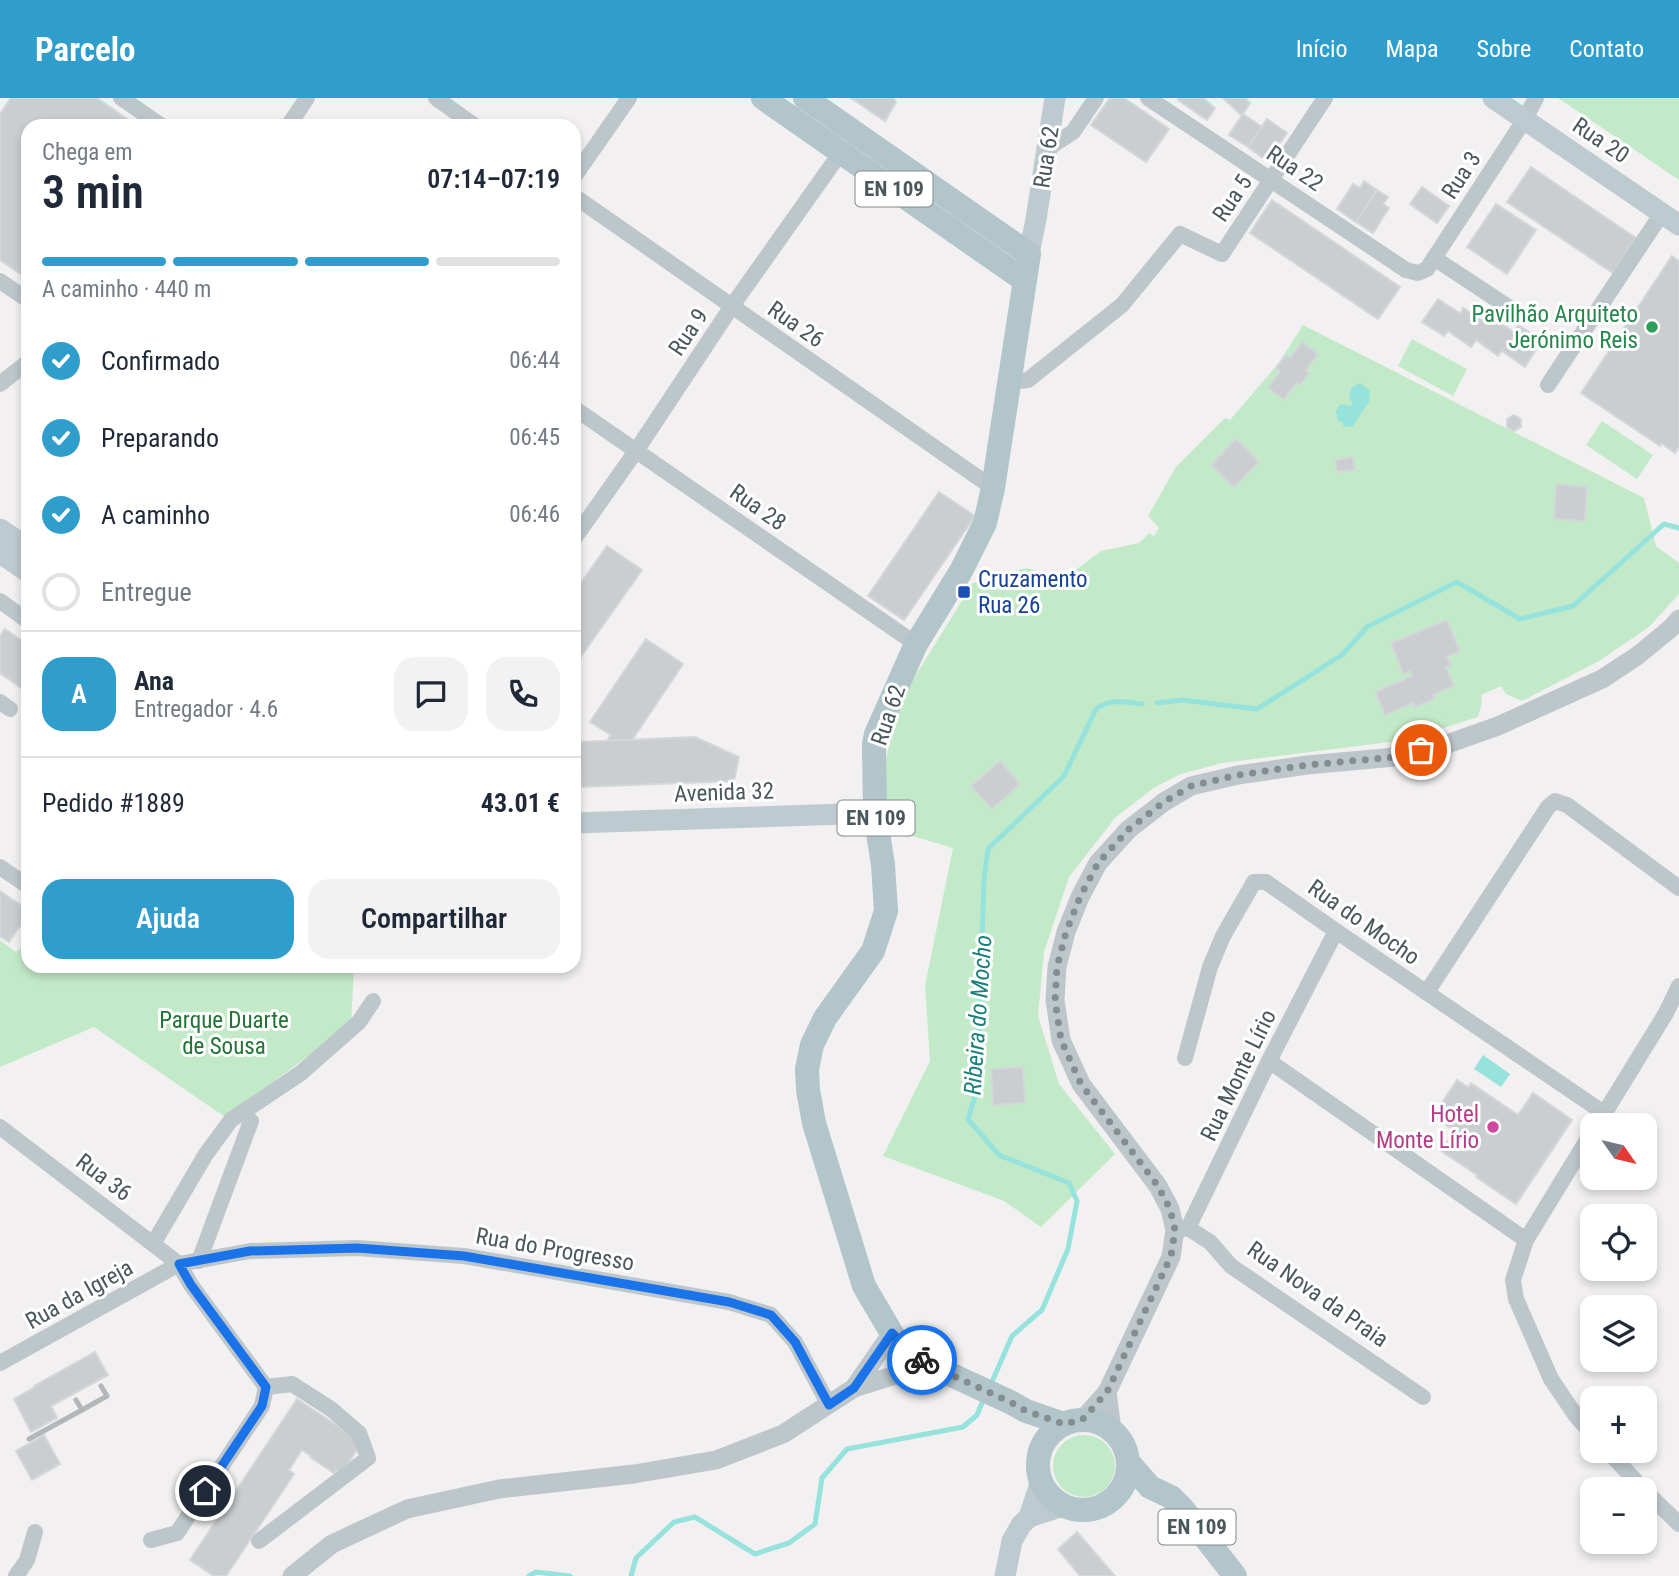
<!DOCTYPE html>
<html lang="pt">
<meta charset="utf-8">
<style>
body{margin:0;font-family:"Roboto Condensed",sans-serif;background:#f2f2f3;color:#1f2937;height:100vh;display:flex;flex-direction:column;font-size:26px;white-space:nowrap}
*{box-sizing:border-box;margin:0}
p{font-size:23px;color:#747a83}
.icon{flex:none;width:38px;height:38px;fill:none;stroke:currentColor;stroke-width:2;stroke-linecap:round;stroke-linejoin:round}
.map{position:relative;flex:1;overflow:hidden}
.side{position:absolute;left:21px;top:21px;width:560px;height:854px;display:flex;flex-direction:column;background:#fff;border-radius:21px;box-shadow:0 4px 10px #0003}
.side>*{flex:none}
.needle{width:46px;rotate:124deg}
.fabs{position:absolute;left:1580px;top:1015px;display:grid;gap:14px}
.fabs a{display:grid;place-items:center;width:77px;height:77px;border-radius:14px;background:#fff;box-shadow:0 4px 10px #0003;font-size:35px}
.pin{position:absolute;display:grid;place-items:center;width:60px;height:60px;color:#fff;margin:-30px;border:4px solid #fff;border-radius:50%;box-shadow:0 2px 7px #0007}
.courier{position:absolute;display:grid;place-items:center;width:70px;height:70px;margin:-35px;border:5px solid #1a73e8;border-radius:50%;background:#fff;color:#222;box-shadow:0 2px 9px #0007}
.head em{font-style:normal;font-weight:600}
.head div{display:flex;flex-direction:column-reverse}
.head{display:flex;align-items:center;justify-content:space-between;height:119px;padding:0 21px}
h1{font-size:46px;font-weight:600;line-height:52px}
.bar{display:grid;grid-template-columns:repeat(4,1fr);gap:10px 7px;align-content:center;height:84px;padding:0 21px}
.bar i{height:9px;border-radius:5px;background:#e0e1e3}
.bar .active{background:#2f9ecd}
.bar p{grid-column:span 4}
.line{display:flex;align-items:center;gap:18px;padding:0 21px;border-top:2px solid #e0e1e3}
.line div{flex:1}
.round{display:grid;place-items:center;flex:none;width:74px;height:74px;border-radius:21px;background:#f2f2f3}
ol{padding:0 21px;list-style:none}
li{display:flex;align-items:center;gap:21px;height:77px}
li p{margin-inline-start:auto}
li .icon{padding:7px;border-radius:50%;background:#2f9ecd;color:#fff;stroke-width:4}
li:last-child{color:#747a83}
li i{width:38px;height:38px;border:4px solid #e0e1e3;border-radius:50%}
.cta{display:flex;gap:14px;margin-top:auto;padding:14px 21px}
.cta a{flex:1;height:80px;border-radius:21px;background:#2f9ecd;color:#fff;font-size:28px;font-weight:600;line-height:80px;text-align:center}
.cta a+a{background:#f2f2f3;color:#1f2937}
header{display:flex;align-items:center;gap:42px;box-sizing:border-box;height:98px;padding:0 35px;background:#2f9ecd;color:#fff}
header strong{font-size:33px}
nav{display:flex;gap:38px;margin-inline-start:auto;font-size:24px}
.map>svg:first-child{display:block}
</style>
<header>
<strong>Parcelo</strong>
<nav><a>Início</a><a>Mapa</a><a>Sobre</a><a>Contato</a></nav>
</header>
<div class="map">
<svg width="1679" height="1478" viewBox="0 0 1679 1478">
<rect width="100%" height="100%" fill="#f2f0f0"/>
<g fill="#c3eac8">
<path d="M1558,0H1679V82Z"/>
<path d="M1303,227L1644,400L1656,448L1679,465V496L1649,529L1599,563L1522,603L1506,596L1501,588L1481,597L1482,604L1478,619L1406,642L1222,665L1181,676L1155,689L1115,720L1069,779L1044,854L1038,918L1059,986L1115,1056L1041,1129L1004,1103L883,1058L930,963L925,888L953,750L889,731L883,678L896,609L973,485L1026,470L1054,478L1069,477L1101,453L1139,445L1149,435L1154,438L1159,430L1148,418L1176,369L1225,320L1230,322L1278,266Z"/>
<path d="M1412,241L1467,271L1453,298L1398,268Z"/>
<path d="M1602,323L1653,357L1637,381L1586,347Z"/>
<path d="M0,842L16,854L28,845V868H354L351,927L225,1019L94,929L0,969Z"/>
<circle cx="1084" cy="1368" r="31"/>
</g>
<g fill="#96e2dd">
<path d="M1360,285L1370,293L1369,304L1352,329L1343,328V324L1338,323L1336,313L1341,306L1351,308L1353,304L1349,301L1351,290Z"/>
<path d="M1483,957L1510,976L1501,989L1474,971Z"/>
</g>
<g fill="none" stroke-linecap="round" stroke-linejoin="round">
<g stroke="#96e2dd" stroke-width="5">
<path d="M1157,605L1182,602L1257,611L1342,557L1367,529L1457,484L1520,521L1573,508L1664,426L1679,430"/>
<path d="M991,1286L1012,1238L1042,1212L1068,1151L1077,1103L1069,1085L999,1057L968,1021L977,992L984,781L988,751L1064,678L1096,611C1111,600 1125,604 1142,606"/>
<path d="M529,1478L536,1474L570,1478"/>
<path d="M631,1478L636,1460L674,1424L695,1419L755,1456L789,1445L815,1426L822,1380L847,1351L963,1329L977,1317L985,1298"/>
</g>
</g>
<g fill="#caced0" stroke="#d4d7da" stroke-width="2">
<path d="M11,0H97L137,28H28V181L0,162V16Z"/>
<path d="M851,0H893L896,4L885,23Z"/>
<path d="M1110,0H1124L1169,31L1146,64L1091,27Z"/>
<path d="M1179,0H1203L1215,10L1207,22L1178,2Z"/>
<path d="M1223,0H1245L1250,5L1242,18Z"/>
<path d="M1243,16L1262,29L1248,49L1229,37Z"/>
<path d="M1267,21L1287,35L1270,59L1267,60H1263L1248,49Z"/>
<path d="M1531,69L1636,140L1613,175L1507,104Z"/>
<path d="M1364,83L1377,92L1356,124L1337,111L1353,86L1360,90Z"/>
<path d="M1422,89L1449,108L1437,125L1410,106Z"/>
<path d="M1377,92L1388,99L1383,106L1389,110L1373,135L1356,124Z"/>
<path d="M1272,102L1400,189L1378,221L1250,135Z"/>
<path d="M1496,106L1536,132L1507,176L1467,149Z"/>
<path d="M1672,158L1679,163V349L1675,355L1661,345L1660,348L1581,295Z"/>
<path d="M1438,201L1461,216L1463,210L1487,225L1492,219L1514,234L1518,227L1542,242L1525,269L1502,253L1498,258L1476,242L1471,249L1448,233L1444,238L1422,224Z"/>
<path d="M1302,244L1318,256L1306,272L1309,275L1300,287L1296,285L1284,302L1268,290L1280,273L1276,270L1286,257L1290,260Z"/>
<path d="M1514,317L1521,321V329L1514,333L1507,329V321Z"/>
<path d="M1236,341L1259,364L1234,389L1211,367Z"/>
<path d="M1353,359L1355,372L1337,374L1335,362Z"/>
<path d="M1556,386L1587,389L1585,423L1554,421Z"/>
<path d="M939,394L975,418L904,522L868,498Z"/>
<path d="M607,448L642,472L580,560L574,556V495Z"/>
<path d="M1447,522L1460,553L1447,558L1451,567L1446,569L1454,588L1433,597L1435,601L1415,609L1413,605L1385,617L1375,594L1412,578L1410,573L1403,576L1391,545Z"/>
<path d="M5,531L28,547V595L0,575V538Z"/>
<path d="M646,541L683,566L632,642L607,643L611,637L590,624Z"/>
<path d="M695,639L739,659L734,683L581,689L579,644Z"/>
<path d="M574,644H579L581,689H574Z"/>
<path d="M1000,663L1020,686L992,711L971,688Z"/>
<path d="M0,793L28,812V816L9,844L0,838Z"/>
<path d="M1023,969L1025,1005L993,1007L991,971Z"/>
<path d="M1457,982L1468,989L1471,985L1518,1017L1533,995L1572,1022L1516,1106L1476,1079L1477,1077L1441,1053L1455,1033L1433,1018Z"/>
<path d="M95,1254L108,1277L51,1308L57,1320L31,1334L14,1301L35,1289L34,1288Z"/>
<path d="M297,1301L357,1341L360,1347L341,1376L336,1372L334,1375L310,1359L311,1358L302,1352L289,1372L294,1376L226,1478H214L190,1462Z"/>
<path d="M44,1337L60,1366L32,1382L16,1353Z"/>
<path d="M1077,1434L1115,1478H1080L1058,1451Z"/>
</g>
<g fill="none" stroke-linecap="round" stroke-linejoin="round">
<g stroke="#bdc7cb" stroke-width="16">
<path d="M121,0L162,28"/>
<path d="M436,0L475,28"/>
<path d="M1148,0L1406,172L1418,175L1427,171L1525,21L1536,0"/>
<path d="M288,28L307,0"/>
<path d="M1048,50L1073,34L1096,0"/>
<path d="M574,79L629,0"/>
<path d="M574,98L993,390"/>
<path d="M1434,160L1519,216"/>
<path d="M0,183L28,202"/>
<path d="M1009,284L1028,282L1122,207L1180,136L1222,156L1325,0"/>
<path d="M0,286L28,264"/>
<path d="M1548,287L1662,115"/>
<path d="M574,310L916,546"/>
<path d="M574,441L636,353L732,208L841,54"/>
<path d="M0,503L28,523"/>
<path d="M0,604L10,611"/>
<path d="M0,769L28,788"/>
<path d="M1427,894L1548,709L1555,703L1567,707L1679,790"/>
<path d="M1185,960L1210,869L1223,838L1254,784H1266L1336,833L1604,1015"/>
<path d="M1269,963L1526,1142"/>
<path d="M1599,1024L1666,915L1679,888"/>
<path d="M0,1029L179,1166L191,1187L266,1289L262,1308L177,1435L151,1442"/>
<path d="M1592,1034L1526,1142L1513,1182L1516,1201L1551,1281L1576,1318L1592,1336"/>
<path d="M1188,1130L1210,1144L1231,1168L1423,1299"/>
<path d="M1175,1132L1188,1130L1269,963L1336,833"/>
<path d="M153,1146L206,1056L231,1022L301,975L359,924L373,903"/>
<path d="M199,1163L251,1023"/>
<path d="M0,1265L179,1166L250,1153L357,1150L464,1158L729,1204L771,1217L795,1244L829,1307"/>
<path d="M1608,1353L1643,1391"/>
<path d="M1645,1393L1679,1426"/>
<path d="M259,1443L368,1360L359,1335L331,1311L292,1286L266,1289"/>
<path d="M16,1478L27,1462L35,1434"/>
</g>
<g stroke="#bdc7cb" stroke-width="19">
<path d="M854,1290L892,1235"/>
<path d="M1107,1294L1112,1332"/>
<path d="M1082,1322L1107,1294L1171,1159L1175,1132L1170,1111L1158,1088L1081,986L1061,942L1055,902L1057,869L1066,834L1080,799L1098,765L1129,731L1164,704L1191,688L1238,677L1307,667L1395,659L1447,646L1498,628L1602,581L1637,558L1670,531L1679,521"/>
<path d="M292,1478L332,1446L407,1411L499,1391L634,1376L716,1362L783,1336L854,1290L930,1266"/>
</g>
<g stroke="#bdcacf" stroke-width="21">
<path d="M1493,0L1679,127"/>
<path d="M1029,156L1036,121L1055,0"/>
<path d="M0,431L28,450"/>
<path d="M0,455L28,474"/>
<path d="M574,725L875,715"/>
<path d="M1029,1419L1063,1408"/>
<path d="M1005,1478L1012,1443L1021,1427L1029,1419L1041,1383"/>
</g>
<g stroke="#b2c5cb" stroke-width="24">
<path d="M763,0L1024,182"/>
<path d="M805,0L1029,156L993,390L985,425L961,473L916,546L876,636L874,647L875,715L883,767L886,813L873,853L825,920L812,947L807,971L808,992L814,1025L864,1188L894,1239L903,1248L919,1260L945,1274L1010,1304L1026,1313L1064,1326"/>
<circle cx="1083" cy="1367" r="45"/>
<path d="M1128,1364L1150,1389L1171,1399L1183,1411L1235,1478"/>
</g>
<g stroke="#b2b7b9" stroke-width="5">
<path d="M82,1312L107,1298L101,1288"/>
<path d="M29,1341L82,1312L76,1302"/>
</g>
</g>
<g fill="none" stroke-linecap="round" stroke-linejoin="round">
<path stroke="#858d8f" stroke-width="7" stroke-dasharray="0 12.6" d="M922,1262L945,1274L1010,1304L1026,1313L1064,1326L1082,1322L1107,1294L1171,1158L1175,1132L1170,1111L1158,1088L1081,986L1061,942L1055,902L1057,869L1066,834L1080,799L1098,765L1129,731L1164,704L1191,688L1238,677L1307,667L1395,659L1421,652"/>
<path stroke="#1a73e8" stroke-width="9" d="M205,1393L262,1308L266,1289L191,1187L179,1166L250,1153L357,1150L464,1158L729,1204L771,1217L795,1244L829,1307L854,1290L892,1235L903,1248L922,1262"/>
</g>
<circle fill="#2e9e5b" stroke="#fff" stroke-width="2.5" cx="1652" cy="229" r="7"/>
<rect fill="#1a4fb4" stroke="#fff" stroke-width="2.5" x="957" y="487" width="14" height="14" rx="3.5"/>
<circle fill="#d1479c" stroke="#fff" stroke-width="2.5" cx="1493" cy="1029" r="7"/>
<g text-anchor="middle" stroke-width="6" stroke-linejoin="round" paint-order="stroke">
<g fill="#fff" stroke="#80898c" stroke-width="2">
<rect x="855.5" y="73.5" width="77" height="35" rx="5"/>
<rect x="837.5" y="702.5" width="77" height="35" rx="5"/>
<rect x="1158.5" y="1411.5" width="77" height="35" rx="5"/>
</g>
<g font-size="21" font-weight="bold" fill="#4a575b">
<text x="894" y="98">EN 109</text>
<text x="876" y="727">EN 109</text>
<text x="1197" y="1436">EN 109</text>
</g>
<g font-size="23" fill="#4a575b" stroke="#fff">
<text transform="translate(1601 42) rotate(34)" y="8">Rua 20</text>
<text transform="translate(1046 59) rotate(-81)" y="8">Rua 62</text>
<text transform="translate(1295 70) rotate(34)" y="8">Rua 22</text>
<text transform="translate(1461 77) rotate(-57)" y="8">Rua 3</text>
<text transform="translate(1232 100) rotate(-56)" y="8">Rua 5</text>
<text transform="translate(796 226) rotate(35)" y="8">Rua 26</text>
<text transform="translate(688 234) rotate(-56)" y="8">Rua 9</text>
<text transform="translate(758 409) rotate(35)" y="8">Rua 28</text>
<text transform="translate(888 617) rotate(-71)" y="8">Rua 62</text>
<text transform="translate(724 694) rotate(-2)" y="8">Avenida 32</text>
<text transform="translate(1364 824) rotate(35)" y="8">Rua do Mocho</text>
<text transform="translate(1238 977) rotate(-64)" y="8">Rua Monte Lírio</text>
<text transform="translate(104 1079) rotate(37)" y="8">Rua 36</text>
<text transform="translate(555 1151) rotate(10)" y="8">Rua do Progresso</text>
<text transform="translate(79 1196) rotate(-29)" y="8">Rua da Igreja</text>
<text transform="translate(1318 1196) rotate(35)" y="8">Rua Nova da Praia</text>
</g>
<g font-size="23" fill="#27864d" stroke="#fff" text-anchor="end">
<text x="1638" y="224">Pavilhão Arquiteto<tspan x="1638" dy="26">Jerónimo Reis</tspan></text>
</g>
<g font-size="23" fill="#164399" stroke="#fff" text-anchor="start">
<text x="978" y="489">Cruzamento<tspan x="978" dy="26">Rua 26</tspan></text>
</g>
<g font-size="23" fill="#227435" stroke="#fff">
<text x="224" y="930">Parque Duarte<tspan x="224" dy="26">de Sousa</tspan></text>
</g>
<g font-size="23" fill="#b23c85" stroke="#fff" text-anchor="end">
<text x="1479" y="1024">Hotel<tspan x="1479" dy="26">Monte Lírio</tspan></text>
</g>
<g font-size="24" font-style="italic" fill="#1b7f79" stroke="#fff">
<text transform="translate(978 917) rotate(-86)" y="8">Ribeira do Mocho</text>
</g>
</g>
</svg>
<div class="fabs">
<a><svg class="needle" viewBox="-14 -14 28 28"><path d="M0-13l5 13h-10z" fill="#e53935"/><path d="M0 13l5-13h-10z" fill="#747a83"/></svg></a>
<a><svg class="icon" aria-label="locate" viewBox="0 0 24 24"><circle cx="12" cy="12" r="6"/><path d="M12 2v4M12 18v4M2 12h4M18 12h4"/></svg></a>
<a><svg class="icon" aria-label="layers" viewBox="0 0 24 24"><path d="M12 4l9 5-9 5-9-5zM3 14l9 5 9-5"/></svg></a>
<a>+</a>
<a>−</a>
</div>
<div class="pin" style="left:1421px;top:652px;background:#ea580c"><svg class="icon" aria-label="bag" viewBox="0 0 24 24"><path d="M5 8h14l-1 12H6zM9 8a3 3 0 0 1 6 0"/></svg></div>
<div class="pin" style="left:205px;top:1393px;background:#1f2937"><svg class="icon" aria-label="home" viewBox="0 0 24 24"><path d="M3 11l9-7 9 7M6 9v11h12V9"/></svg></div>
<div class="courier" style="left:922px;top:1262px"><svg class="icon" aria-label="bike" viewBox="0 0 24 24"><circle cx="6" cy="16" r="4"/><circle cx="18" cy="16" r="4"/><path d="M6 16l4-8h5l3 8M10 8l3 8H6M13 5h3"/></svg></div>
<section class="side">
<div class="head"><div><h1>3 min</h1><p>Chega em</p></div><em>07:14–07:19</em></div>
<div class="bar"><i class="active"></i><i class="active"></i><i class="active"></i><i></i><p>A caminho · 440 m</p></div>
<ol>
<li><svg class="icon" aria-label="check" viewBox="0 0 24 24"><path d="M5 12l5 5 9-10"/></svg>Confirmado<p>06:44</p></li>
<li><svg class="icon" aria-label="check" viewBox="0 0 24 24"><path d="M5 12l5 5 9-10"/></svg>Preparando<p>06:45</p></li>
<li><svg class="icon" aria-label="check" viewBox="0 0 24 24"><path d="M5 12l5 5 9-10"/></svg>A caminho<p>06:46</p></li>
<li><i></i>Entregue</li>
</ol>
<div class="line" style="height:126px"><b class="round" style="background:#2f9ecd;color:#fff">A</b><div><b>Ana</b><p>Entregador · 4.6</p></div><a class="round"><svg class="icon" aria-label="chat" viewBox="0 0 24 24"><path d="M4 5h16v11H9l-5 4z"/></svg></a><a class="round"><svg class="icon" aria-label="phone" viewBox="0 0 24 24"><path d="M5 4h4l2 5-3 2q2 4 5 5l2-3 5 2v4C11 20 4 13 5 4z"/></svg></a></div>
<div class="line" style="height:91px"><div>Pedido #1889</div><b>43.01 €</b></div>
<div class="cta"><a>Ajuda</a><a>Compartilhar</a></div>
</section>
</div>
